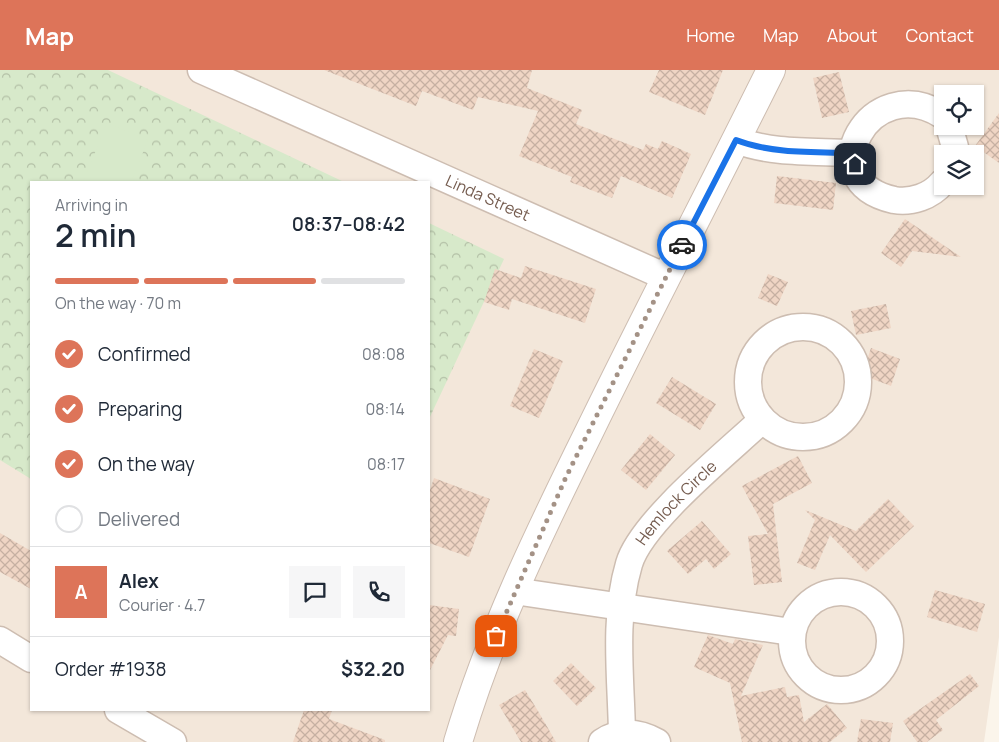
<!DOCTYPE html>
<meta charset="utf-8">
<style>
body{margin:0;font-family:Manrope,sans-serif;background:#f6f6f7;color:#1f2937;height:100vh;display:flex;flex-direction:column;font-size:19px;white-space:nowrap}
*{box-sizing:border-box;margin:0}
p{font-size:16px;color:#747a83}
.icon{flex:none;width:28px;height:28px;fill:none;stroke:currentColor;stroke-width:2;stroke-linecap:round;stroke-linejoin:round}
.map{position:relative;flex:1;overflow:hidden}
.drawer{position:absolute;left:30px;top:111px;width:400px;height:530px;display:flex;flex-direction:column;background:#fff;border-radius:0px;box-shadow:0 1px 4px #0004}
.drawer>*{flex:none}
.tools{position:absolute;left:934px;top:15px;display:grid;gap:10px}
.tools a{display:grid;place-items:center;width:50px;height:50px;border-radius:0px;background:#fff;box-shadow:0 1px 4px #0004;font-size:25px}
.pin{position:absolute;display:grid;place-items:center;width:42px;height:42px;color:#fff;margin:-21px;border-radius:10px;box-shadow:0 2px 8px #0006}
.courier{position:absolute;display:grid;place-items:center;width:50px;height:50px;margin:-25px;border:4px solid #1a73e8;border-radius:50%;background:#fff;color:#222;box-shadow:0 1px 6px #0007}
.summary em{font-style:normal;font-weight:600}
.summary div{display:flex;flex-direction:column-reverse}
.summary{display:flex;align-items:center;justify-content:space-between;height:85px;padding:0 25px}
h1{font-size:32px;font-weight:600;line-height:38px}
.bar{display:grid;grid-template-columns:repeat(4,1fr);gap:8px 5px;align-content:center;height:60px;padding:0 25px}
.bar i{height:6px;border-radius:4px;background:#e0e1e3}
.bar .current{background:#dd7459}
.bar p{grid-column:span 4}
.line{display:flex;align-items:center;gap:12px;padding:0 25px;border-top:1px solid #e0e1e3}
.line div{flex:1}
.round{display:grid;place-items:center;flex:none;width:52px;height:52px;border-radius:0px;background:#f6f6f7}
ol{padding:0 25px;list-style:none}
li{display:flex;align-items:center;gap:15px;height:55px}
li p{margin-inline-start:auto}
li .icon{padding:5px;border-radius:50%;background:#dd7459;color:#fff;stroke-width:4}
li:last-child{color:#747a83}
li i{width:28px;height:28px;border:2px solid #e0e1e3;border-radius:50%}
header{display:flex;align-items:center;gap:30px;box-sizing:border-box;height:70px;padding:0 25px;background:#dd7459;color:#fff}
header strong{font-size:24px}
nav{display:flex;gap:28px;margin-inline-start:auto;font-size:18px}
.map>svg:first-child{display:block}
</style>
<header>
<strong>Map</strong>
<nav><a>Home</a><a>Map</a><a>About</a><a>Contact</a></nav>
</header>
<div class="map">
<svg width="999" height="672" viewBox="0 0 999 672">
<defs>
<pattern id="park-crowns" width="20" height="18" patternUnits="userSpaceOnUse" patternTransform="scale(1.25)"><rect width="20" height="18" fill="#d7e9ca"/><path d="M2 6a3 3 0 1 1 6 0M12 15a3 3 0 1 1 6 0" fill="none" stroke="#b3c0a6"/></pattern>
<pattern id="building-cross-hatch" width="8" height="8" patternUnits="userSpaceOnUse" patternTransform="scale(1.25)"><rect width="8" height="8" fill="#efd5c4"/><path d="M0 0l8 8M0 8l8-8" fill="none" stroke="#c6b0a2"/></pattern>
</defs>
<rect width="100%" height="100%" fill="#fbf5eb"/>
<path fill="#f3e7da" fill-rule="evenodd" d="M0,0H999V567L984,672H0ZM942,24H975V56H942ZM942,84H975V116H942ZM31,112H429V640H31Z"/>
<g fill="url(#park-crowns)">
<path d="M0,0H108L344,112H31V409L0,390Z"/>
<path d="M429,153L504,189L429,349Z"/>
</g>
<path fill="#d7e9ca" d="M107,53L148,70L131,112H83Z"/>
<g fill="url(#building-cross-hatch)">
<path d="M324,0H532L527,18L582,40L576,54L643,80L646,74L658,79L662,71L691,84L672,128L621,106L612,128L570,112L572,107L519,86L538,41L478,27L473,40L422,21L416,36Z"/>
<path d="M659,0H723L705,45L649,22Z"/>
<path d="M839,2L849,42L822,48L813,8Z"/>
<path d="M999,43V93L975,76Z"/>
<path d="M777,106L836,113L833,140L774,133Z"/>
<path d="M905,149L961,187L912,181L901,197L881,183Z"/>
<path d="M525,196L596,219L585,253L512,229L509,240L484,232L495,199L521,208Z"/>
<path d="M768,204L788,212L777,236L758,228Z"/>
<path d="M886,234L891,258L856,265L851,241Z"/>
<path d="M871,278L900,289L891,316L862,305Z"/>
<path d="M534,279L563,291L539,348L510,336Z"/>
<path d="M672,307L716,334L700,360L656,333Z"/>
<path d="M650,364L675,385L646,420L621,400Z"/>
<path d="M798,386L812,413L773,434L782,512L754,515L748,466L768,464L742,416Z"/>
<path d="M434,408L490,429L469,487L429,473V423Z"/>
<path d="M888,429L914,456L866,502L830,465L815,500L797,493L815,450L805,440L856,461Z"/>
<path d="M702,451L731,484L714,499L706,489L688,504L667,481Z"/>
<path d="M0,463L31,481V519L0,502Z"/>
<path d="M935,520L985,534L977,562L927,547Z"/>
<path d="M429,535L459,539L456,566L448,565L429,602Z"/>
<path d="M708,565L733,574L735,569L763,575L741,626L785,617L787,627L799,625L804,652L827,634L847,658L830,672H742L730,613L694,597Z"/>
<path d="M571,593L596,618L577,636L553,611Z"/>
<path d="M970,604L979,616L936,650L943,660L927,672H917L903,651Z"/>
<path d="M525,620L538,641L556,672H521L499,635Z"/>
<path d="M304,640H332L329,649L385,670V672H293Z"/>
<path d="M861,649L893,653L890,672H857Z"/>
</g>
<g fill="none" stroke-linecap="round" stroke-linejoin="round">
<defs>
<g id="minor">
<path id="s1" d="M201,0L666,207"/>
<path d="M942,45C871,0 808,111 894,130C912,133 931,126 942,113"/>
<path d="M949,56L955,77V84"/>
<path d="M736,70C772,84 813,81 852,83"/>
<circle cx="803" cy="312" r="55"/>
<path d="M514,521L791,562"/>
<circle cx="841" cy="571" r="49"/>
<path d="M0,570L31,589"/>
<path d="M118,640L173,672"/>
<path id="s2" d="M622,663C621,608 613,548 629,494C641,452 728,382 762,350"/>
<path d="M602,672C620,660 639,662 657,672"/>
</g>
<path id="tertiary" d="M458,672C490,564 539,463 589,362C648,241 711,121 771,0"/>
</defs>
<use href="#minor" stroke="#cdbdb1" stroke-width="29"/>
<use href="#tertiary" stroke="#cdbdb1" stroke-width="30"/>
<use href="#minor" stroke="#fff" stroke-width="26"/>
<use href="#tertiary" stroke="#fff" stroke-width="28"/>
</g>
<g fill="none" stroke-linecap="round" stroke-linejoin="round">
<path stroke="#a49286" stroke-width="5" stroke-dasharray="0 9" d="M496,566L566,407L682,175"/>
<path stroke="#1a73e8" stroke-width="6" d="M682,175L736,70C772,84 813,82 852,83L855,94"/>
</g>
<g text-anchor="middle" stroke-width="4" stroke-linejoin="round" paint-order="stroke">
<g font-size="16" fill="#755c4f" stroke="#fef9f1">
<text dy="6" stroke="none"><textPath href="#s1" startOffset="314">Linda Street</textPath></text>
<text dy="6" stroke="none"><textPath href="#s2" startOffset="248">Hemlock Circle</textPath></text>
</g>
</g>
</svg>
<div class="tools">
<a><svg class="icon" aria-label="locate" viewBox="0 0 24 24"><circle cx="12" cy="12" r="6"/><path d="M12 2v4M12 18v4M2 12h4M18 12h4"/></svg></a>
<a><svg class="icon" aria-label="layers" viewBox="0 0 24 24"><path d="M12 4l9 5-9 5-9-5zM3 14l9 5 9-5"/></svg></a>
</div>
<div class="pin" style="left:496px;top:566px;background:#ea580c"><svg class="icon" aria-label="bag" viewBox="0 0 24 24"><path d="M5 8h14l-1 12H6zM9 8a3 3 0 0 1 6 0"/></svg></div>
<div class="pin" style="left:855px;top:94px;background:#1f2937"><svg class="icon" aria-label="home" viewBox="0 0 24 24"><path d="M3 11l9-7 9 7M6 9v11h12V9"/></svg></div>
<div class="courier" style="left:682px;top:175px"><svg class="icon" aria-label="car" viewBox="0 0 24 24"><path d="M5 17H2v-5l4-1 3-4h7l3 4 3 1v5h-3M9 17h6M6 11h13"/><circle cx="7" cy="17" r="2"/><circle cx="17" cy="17" r="2"/></svg></div>
<section class="drawer">
<div class="summary"><div><h1>2 min</h1><p>Arriving in</p></div><em>08:37–08:42</em></div>
<div class="bar"><i class="current"></i><i class="current"></i><i class="current"></i><i></i><p>On the way · 70 m</p></div>
<ol>
<li><svg class="icon" aria-label="check" viewBox="0 0 24 24"><path d="M5 12l5 5 9-10"/></svg>Confirmed<p>08:08</p></li>
<li><svg class="icon" aria-label="check" viewBox="0 0 24 24"><path d="M5 12l5 5 9-10"/></svg>Preparing<p>08:14</p></li>
<li><svg class="icon" aria-label="check" viewBox="0 0 24 24"><path d="M5 12l5 5 9-10"/></svg>On the way<p>08:17</p></li>
<li><i></i>Delivered</li>
</ol>
<div class="line" style="height:90px"><b class="round" style="background:#dd7459;color:#fff">A</b><div><b>Alex</b><p>Courier · 4.7</p></div><a class="round"><svg class="icon" aria-label="chat" viewBox="0 0 24 24"><path d="M4 5h16v11H9l-5 4z"/></svg></a><a class="round"><svg class="icon" aria-label="phone" viewBox="0 0 24 24"><path d="M5 4h4l2 5-3 2q2 4 5 5l2-3 5 2v4C11 20 4 13 5 4z"/></svg></a></div>
<div class="line" style="height:65px"><div>Order #1938</div><b>$32.20</b></div>
</section>
</div>
